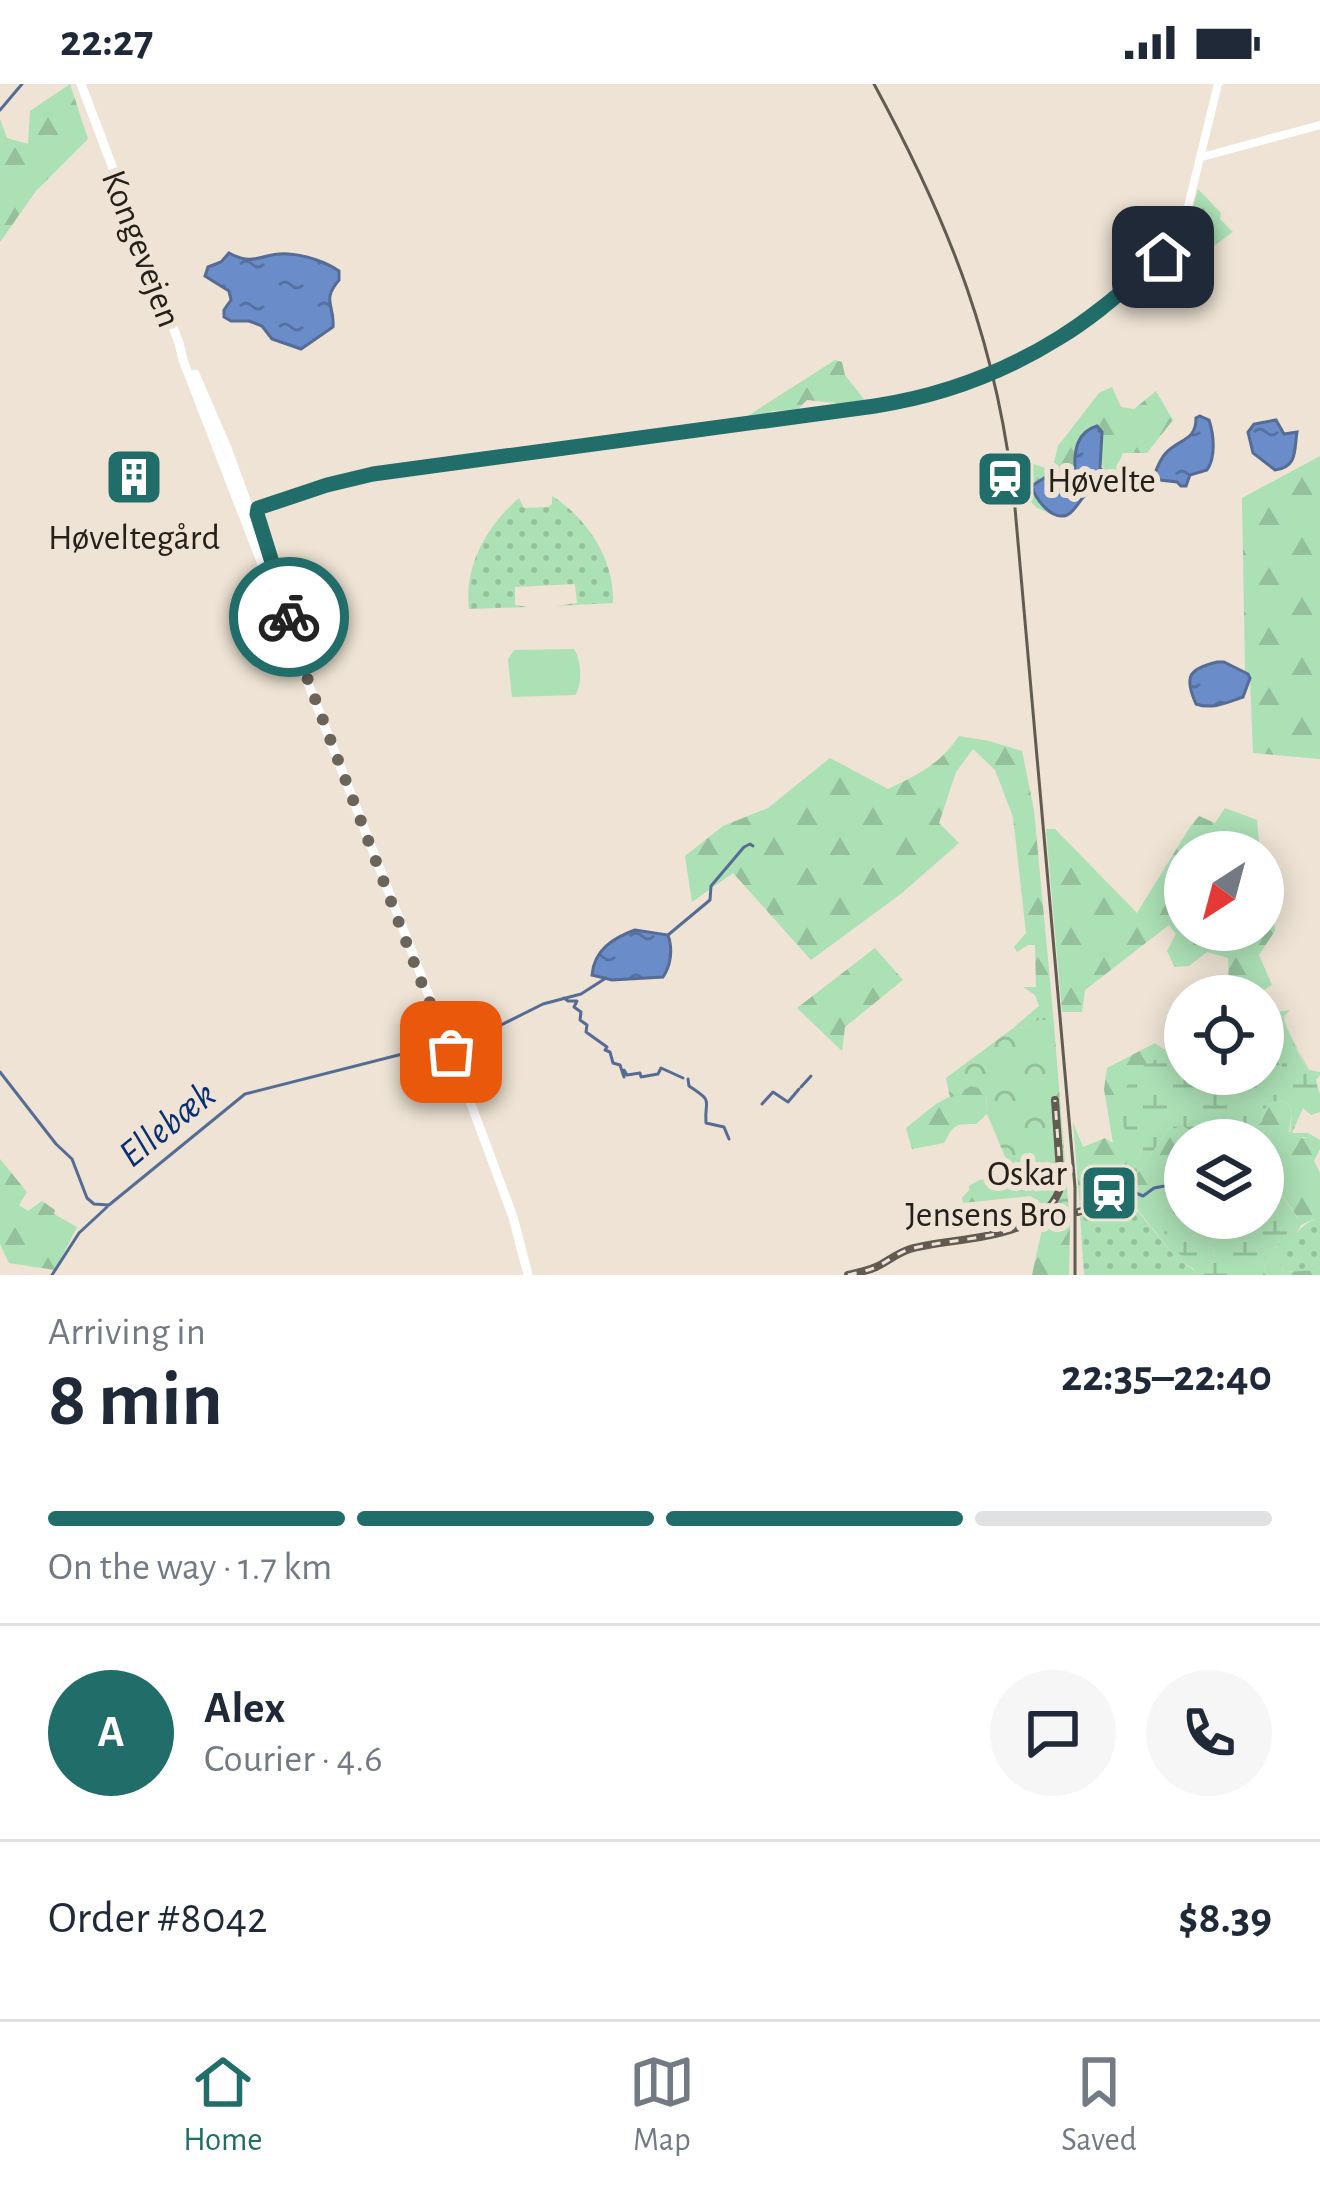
<!DOCTYPE html>
<meta charset="utf-8">
<style>
body{margin:0;font-family:"Alegreya Sans",sans-serif;background:#f6f6f7;color:#1f2937;height:100vh;display:flex;flex-direction:column;font-size:45px;white-space:nowrap}
*{box-sizing:border-box;margin:0}
p{font-size:39px;color:#747a83}
.icon{flex:none;width:66px;height:66px;fill:none;stroke:currentColor;stroke-width:2;stroke-linecap:round;stroke-linejoin:round}
.map{position:relative;height:1191px;overflow:hidden}
.sheet{display:flex;flex-direction:column;background:#fff;flex:1}
.sheet>*{flex:none}
.needle{width:78px;rotate:216deg}
.fabs{position:absolute;left:1164px;top:747px;display:grid;gap:24px}
.fabs a{display:grid;place-items:center;width:120px;height:120px;border-radius:50%;background:#fff;box-shadow:0 6px 30px #0003;font-size:60px}
.pin{position:absolute;display:grid;place-items:center;width:102px;height:102px;color:#fff;margin:-51px;border-radius:24px;box-shadow:0 6px 18px #0006}
.courier{position:absolute;display:grid;place-items:center;width:120px;height:120px;margin:-60px;border:9px solid #216d69;border-radius:50%;background:#fff;color:#222;box-shadow:0 3px 15px #0007}
.head em{font-style:normal;font-weight:600}
.head div{display:flex;flex-direction:column-reverse}
.head{display:flex;align-items:center;justify-content:space-between;height:204px;padding:0 48px}
h1{font-size:78px;font-weight:600;line-height:90px}
.bar{display:grid;grid-template-columns:repeat(4,1fr);gap:18px 12px;align-content:center;height:144px;padding:0 48px}
.bar i{height:15px;border-radius:9px;background:#e0e1e3}
.bar .on{background:#216d69}
.bar p{grid-column:span 4}
.line{display:flex;align-items:center;gap:30px;padding:0 48px;border-top:3px solid #e0e1e3}
.line div{flex:1}
.round{display:grid;place-items:center;flex:none;width:126px;height:126px;border-radius:63px;background:#f6f6f7}
.status{display:flex;justify-content:space-between;align-items:center;height:84px;padding:0 60px;background:#fff;direction:ltr}
.status svg{height:33px;fill:currentColor}
.menu{display:flex;justify-content:space-around;align-items:center;height:168px;border-top:3px solid #e0e1e3;background:#fff;font-size:33px;color:#747a83}
.menu a{display:grid;justify-items:center;gap:6px}
.menu .on{color:#216d69}
.map>svg:first-child{display:block}
</style>
<div class="status"><b>22:27</b><svg viewBox="0 0 49 12"><path d="M0 12V9h3v3zM5 12V6h3v6zM10 12V3h3v9zM15 12V0h3v12zM26 1h20v11H26zM47 4h2v5h-2z"/></svg></div>
<div class="map">
<svg width="1320" height="1191" viewBox="0 0 1320 1191">
<defs>
<pattern id="grass-dots" width="8" height="8" patternUnits="userSpaceOnUse" patternTransform="scale(3)"><rect width="8" height="8" fill="#ace0b5"/><path d="M2 2h.1M6 6h.1" fill="none" stroke="#94c09b" stroke-width="1.8" stroke-linecap="round"/></pattern>
<pattern id="forest-firs" width="22" height="20" patternUnits="userSpaceOnUse" patternTransform="scale(3)"><rect width="22" height="20" fill="#ace0b5"/><path d="M5 1l3.5 6h-7zM16 11l3.5 6h-7z" fill="#94c09b"/></pattern>
<pattern id="wetland-marsh" width="20" height="14" patternUnits="userSpaceOnUse" patternTransform="scale(3)"><rect width="20" height="14" fill="#ace0b5"/><path d="M1 5h8M5 5V1M11 12h8M15 12V8" fill="none" stroke="#94c09b"/></pattern>
<pattern id="park-crowns" width="20" height="18" patternUnits="userSpaceOnUse" patternTransform="scale(3)"><rect width="20" height="18" fill="#ace0b5"/><path d="M2 6a3 3 0 1 1 6 0M12 15a3 3 0 1 1 6 0" fill="none" stroke="#94c09b"/></pattern>
<pattern id="water-ripples" width="26" height="14" patternUnits="userSpaceOnUse" patternTransform="scale(3)"><rect width="26" height="14" fill="#6a8cc8"/><path d="M2 4q2-2 4 0t4 0M15 11q2-2 4 0t4 0" fill="none" stroke="#5772a2"/></pattern>
</defs>
<rect width="100%" height="100%" fill="#eee3d4"/>
<g fill="url(#grass-dots)">
<path d="M552,412C587,434 615,476 613,519L555,522L577,519L575,500L515,503V521L527,523L469,525C464,481 487,442 519,414L524,424L548,423L552,420Z"/>
<path d="M1121,1107L1177,1175L1194,1186L1195,1191H1084L1080,1130Z"/>
<path d="M1315,1135L1320,1139V1183L1315,1186L1284,1188L1280,1181C1288,1161 1295,1144 1315,1135Z"/>
</g>
<g fill="url(#forest-firs)">
<path d="M70,0L88,55L36,107L0,158V35L7,54L28,60L30,27Z"/>
<path d="M1198,105L1221,129L1220,135L1233,148L1203,170L1185,154Z"/>
<path d="M835,276L842,278L845,291L866,318L839,322L836,319L807,316L797,326L772,327L764,334L740,337Z"/>
<path d="M1112,303L1121,323L1134,325L1156,307L1173,336L1147,369H1123L1118,380L1127,391L1117,410L1109,411L1104,405L1117,399C1094,378 1102,375 1102,348L1096,342C1074,346 1078,369 1072,386L1042,393L1033,400L1032,408L1046,423L1057,427L1056,432L1037,424L1021,407L1030,379L1052,386L1058,362L1099,309Z"/>
<path d="M1320,372V675L1253,669L1250,594L1245,588L1242,414Z"/>
<path d="M959,652L989,657L1022,667L1034,726L1053,929L1025,943L1012,945L1039,922L1035,911L1023,903H1036L1035,861H1028L1017,868L1014,863L1026,849L1013,733L995,686L973,665L956,688L939,739L959,759L902,809L811,876L733,789L692,818L685,772L723,742L768,724L830,674L888,705C918,691 941,679 959,652Z"/>
<path d="M1225,724L1257,736L1260,768H1185V846H1263V798L1272,794L1275,847L1259,871L1272,901C1258,910 1244,918 1229,909L1228,874L1207,868L1189,882L1175,883L1167,867L1176,850L1169,841L1085,906L1082,928H1062L1046,745H1055L1137,829L1190,743L1199,732L1215,739Z"/>
<path d="M875,864L903,896L845,943L842,967L797,924Z"/>
<path d="M1290,926L1284,933C1284,943 1303,973 1309,986L1320,988V991L1309,989L1297,964L1278,987L1228,1013C1214,1006 1213,1000 1197,995L1193,990C1219,990 1229,1022 1251,990H1263V930Z"/>
<path d="M1155,959L1172,971H1184L1185,978L1182,974H1163L1120,1036L1141,1069L1134,1078L1135,1092L1168,1046L1183,1042L1192,1048L1195,1056H1185V1112L1173,1107L1159,1130L1207,1163L1213,1164L1215,1174L1203,1191H1195L1194,1185L1177,1175L1121,1105C1101,1109 1096,1123 1080,1124L1073,1039L1083,1063L1105,1054L1113,1059L1104,1005L1107,984Z"/>
<path d="M971,1001L986,1005L987,1030L976,1040C955,1040 954,1040 944,1059L912,1065L906,1044L936,1020Z"/>
<path d="M1276,1017L1287,1018L1292,1028L1289,1048L1303,1054L1308,1053L1316,1058L1320,1056V1065L1314,1077L1320,1089V1139L1314,1135L1301,1141L1280,1181L1284,1188L1315,1186L1320,1183V1191H1266L1264,1185L1273,1167L1298,1134L1274,1100L1263,1092V1056H1254L1248,1049L1253,1042L1261,1039L1267,1021Z"/>
<path d="M0,1075L27,1108L19,1121L28,1127L42,1117L55,1126L54,1130L77,1143L55,1186L9,1179L0,1160Z"/>
<path d="M1040,1088L1044,1091L1041,1101L1031,1112L963,1119L962,1114L969,1106V1102L979,1096L1013,1091L1016,1100Z"/>
<path d="M1070,1140L1069,1191H1032L1043,1141Z"/>
</g>
<g fill="url(#wetland-marsh)">
<path d="M1293,959L1309,989L1320,991L1316,996L1320,1011V1028L1311,1031L1303,1024L1292,1049H1308L1320,1056L1316,1059L1308,1053H1290L1292,1027L1287,1018L1276,1017L1267,1021L1261,1039L1253,1042L1248,1049L1254,1056H1195L1192,1048L1183,1042L1168,1046L1135,1092L1129,1096L1124,1092L1122,1084L1126,1078H1134L1141,1069C1135,1058 1123,1045 1120,1035C1114,1016 1135,984 1152,977C1161,973 1173,974 1182,974L1185,978V990H1193C1199,999 1207,995 1214,1001C1220,1006 1221,1009 1228,1013L1278,987L1282,983C1281,972 1283,964 1293,959Z"/>
<path d="M1263,1092L1274,1100L1298,1135L1273,1167L1264,1185L1266,1191H1203L1215,1174L1213,1164L1207,1163L1189,1177C1170,1164 1164,1153 1159,1130L1173,1107L1185,1112V1134H1263Z"/>
</g>
<path fill="url(#park-crowns)" d="M1053,929L1070,1140L1043,1141L1031,1112L1041,1101L1043,1091L1039,1088L1017,1101L987,1030L986,1006L971,1002L950,1014L946,994L1012,945L1025,943Z"/>
<path fill="#ace0b5" d="M574,565C581,575 583,601 575,611L512,613L508,575L514,566Z"/>
<g fill="url(#water-ripples)" stroke="#556c94" stroke-width="3">
<path d="M229,169C256,184 263,167 289,170C305,171 326,178 339,187V196C321,217 335,221 333,243L301,265L272,255L262,242L249,237H231L224,233V226L231,216L229,207L205,192L208,183L221,178Z"/>
<path d="M1200,332L1209,336C1214,351 1216,373 1207,386L1190,391L1186,402H1181L1177,398L1160,396L1155,389C1158,382 1160,376 1165,370C1179,354 1196,358 1196,334Z"/>
<path d="M1276,336L1284,350L1297,348C1294,366 1298,383 1275,386L1253,369L1248,348L1254,340Z"/>
<path d="M1097,342L1102,348L1100,384L1117,399C1108,403 1097,405 1088,409C1080,414 1075,428 1067,431C1052,437 1035,415 1032,402L1056,386L1071,387L1075,385C1074,366 1077,348 1097,342Z"/>
<path d="M1217,578H1224L1248,590L1250,594L1243,613C1228,618 1212,626 1196,620C1184,593 1188,585 1217,578Z"/>
<path d="M635,846L668,851C673,865 671,881 663,893L612,896L592,891C594,866 613,854 635,846Z"/>
</g>
<g fill="none" stroke-linecap="round" stroke-linejoin="round">
<g stroke="#556c94" stroke-width="3">
<path d="M0,26L22,0"/>
<path d="M668,851L710,816L711,802L744,763L750,760L753,762"/>
<path d="M564,914L568,917H577L574,923L581,928L580,936L587,941L586,948L607,963L605,966L610,968L613,979L620,981L624,993V986L627,991L640,989L641,993L658,990L661,984L683,994"/>
<path d="M457,956L483,950L543,920L581,910L606,894"/>
<path d="M0,988L56,1060L72,1075L87,1114L94,1120L109,1121L245,1010L434,962"/>
<path d="M688,995L689,1002C715,1019 704,1014 706,1039L724,1043L729,1055"/>
<path d="M801,1003L811,992"/>
<path d="M762,1020L773,1008L788,1018L799,1005"/>
<path d="M1176,1102L1185,1106"/>
<path d="M1122,1103L1143,1112L1154,1104L1170,1101"/>
<path d="M52,1191L79,1149L107,1123"/>
</g>
<g stroke="#fff" stroke-width="8">
<path d="M1202,73L1320,41"/>
<path d="M251,427L327,401L373,390L909,317L944,308L980,294L1059,255L1112,216L1171,165L1184,139L1218,0"/>
</g>
<g stroke="#fff" stroke-width="9">
<path d="M81,0L179,259L183,276L474,1028L513,1133L528,1191"/>
<path d="M195,290L227,364L288,532"/>
</g>
<path stroke="#615b52" stroke-width="3" d="M874,0C950,140 999,264 1015,424L1075,1103V1191"/>
<defs>
<g id="rail">
<path d="M1078,1128C1097,1123 1110,1111 1113,1091"/>
<path d="M848,1191C857,1189 867,1187 876,1183C887,1178 897,1169 910,1165C956,1152 1046,1158 1061,1101L1055,1016"/>
</g>
</defs>
<use href="#rail" stroke="#615b52" stroke-width="8"/>
<use href="#rail" stroke="#eee3d4" stroke-width="3" stroke-dasharray="9" stroke-linecap="butt"/>
</g>
<g fill="none" stroke-linecap="round" stroke-linejoin="round">
<path stroke="#6b645b" stroke-width="12" stroke-dasharray="0 21.6" d="M289,533L299,572L422,900L451,968"/>
<path stroke="#216d69" stroke-width="15" d="M289,533L257,430L258,424L327,401L373,390L875,322C940,312 1003,289 1059,254C1097,231 1129,201 1163,173"/>
</g>
<defs>
<symbol id="building-square" viewBox="-11 -11 22 22"><rect x="-9" y="-9" width="18" height="18" rx="4" fill="#216d69" stroke="#eee3d4"/><path d="M-4-6H4V6H1V3H-1V6H-4ZM-2.5-4.3h1.7v1.8h-1.7ZM.8-4.3h1.7v1.8H.8ZM-2.5-1h1.7V.8h-1.7ZM.8-1h1.7V.8H.8Z" fill="#fff"/></symbol>
<symbol id="station-square" viewBox="-11 -11 22 22"><rect x="-9" y="-9" width="18" height="18" rx="4" fill="#216d69" stroke="#eee3d4"/><path d="M-3-6H3Q5-6 5-4V2Q5 4 3 4L4.5 6H3L1.5 4h-3L-3 6H-4.5L-3 4Q-5 4-5 2V-4Q-5-6-3-6ZM-3.5-4v3h7v-3ZM-3.5 1v1.5H-2V1ZM2 1v1.5H3.5V1Z" fill="#fff"/></symbol>
</defs>
<g fill-rule="evenodd">
<use href="#building-square" x="101" y="360" width="66" height="66"/>
<use href="#station-square" x="972" y="362" width="66" height="66"/>
<use href="#station-square" x="1076" y="1076" width="66" height="66"/>
</g>
<g text-anchor="middle" stroke-width="12" stroke-linejoin="round" paint-order="stroke">
<g font-size="36" fill="#24201a" stroke="#eee3d4">
<text transform="translate(143 164) rotate(69)" y="13">Kongevejen</text>
</g>
<g font-size="36" fill="#24201a" stroke="#eee3d4" text-anchor="start">
<text x="1047" y="408">Høvelte</text>
<text x="134" y="465" text-anchor="middle">Høveltegård</text>
<text x="1067" y="1101" text-anchor="end">Oskar<tspan x="1067" dy="41">Jensens Bro</tspan></text>
</g>
<g font-size="39" font-style="italic" fill="#082e75" stroke="#eee3d4">
<text transform="translate(166 1039) rotate(-39)" y="14">Ellebæk</text>
</g>
</g>
</svg>
<div class="fabs">
<a><svg class="needle" viewBox="-14 -14 28 28"><path d="M0-13l5 13h-10z" fill="#e53935"/><path d="M0 13l5-13h-10z" fill="#747a83"/></svg></a>
<a><svg class="icon" aria-label="locate" viewBox="0 0 24 24"><circle cx="12" cy="12" r="6"/><path d="M12 2v4M12 18v4M2 12h4M18 12h4"/></svg></a>
<a><svg class="icon" aria-label="layers" viewBox="0 0 24 24"><path d="M12 4l9 5-9 5-9-5zM3 14l9 5 9-5"/></svg></a>
</div>
<div class="pin" style="left:451px;top:968px;background:#ea580c"><svg class="icon" aria-label="bag" viewBox="0 0 24 24"><path d="M5 8h14l-1 12H6zM9 8a3 3 0 0 1 6 0"/></svg></div>
<div class="pin" style="left:1163px;top:173px;background:#1f2937"><svg class="icon" aria-label="home" viewBox="0 0 24 24"><path d="M3 11l9-7 9 7M6 9v11h12V9"/></svg></div>
<div class="courier" style="left:289px;top:533px"><svg class="icon" aria-label="bike" viewBox="0 0 24 24"><circle cx="6" cy="16" r="4"/><circle cx="18" cy="16" r="4"/><path d="M6 16l4-8h5l3 8M10 8l3 8H6M13 5h3"/></svg></div>
</div>
<section class="sheet">
<div class="head"><div><h1>8 min</h1><p>Arriving in</p></div><em>22:35–22:40</em></div>
<div class="bar"><i class="on"></i><i class="on"></i><i class="on"></i><i></i><p>On the way · 1.7 km</p></div>
<div class="line" style="height:216px"><b class="round" style="background:#216d69;color:#fff">A</b><div><b>Alex</b><p>Courier · 4.6</p></div><a class="round"><svg class="icon" aria-label="chat" viewBox="0 0 24 24"><path d="M4 5h16v11H9l-5 4z"/></svg></a><a class="round"><svg class="icon" aria-label="phone" viewBox="0 0 24 24"><path d="M5 4h4l2 5-3 2q2 4 5 5l2-3 5 2v4C11 20 4 13 5 4z"/></svg></a></div>
<div class="line" style="height:156px"><div>Order #8042</div><b>$8.39</b></div>
</section>
<nav class="menu">
<a class="on"><svg class="icon" aria-label="home" viewBox="0 0 24 24"><path d="M3 11l9-7 9 7M6 9v11h12V9"/></svg>Home</a>
<a><svg class="icon" aria-label="map" viewBox="0 0 24 24"><path d="M3 6l6-2 6 2 6-2v14l-6 2-6-2-6 2zM9 4v14M15 6v14"/></svg>Map</a>
<a><svg class="icon" aria-label="saved" viewBox="0 0 24 24"><path d="M7 4h10v16l-5-4-5 4z"/></svg>Saved</a>
</nav>
